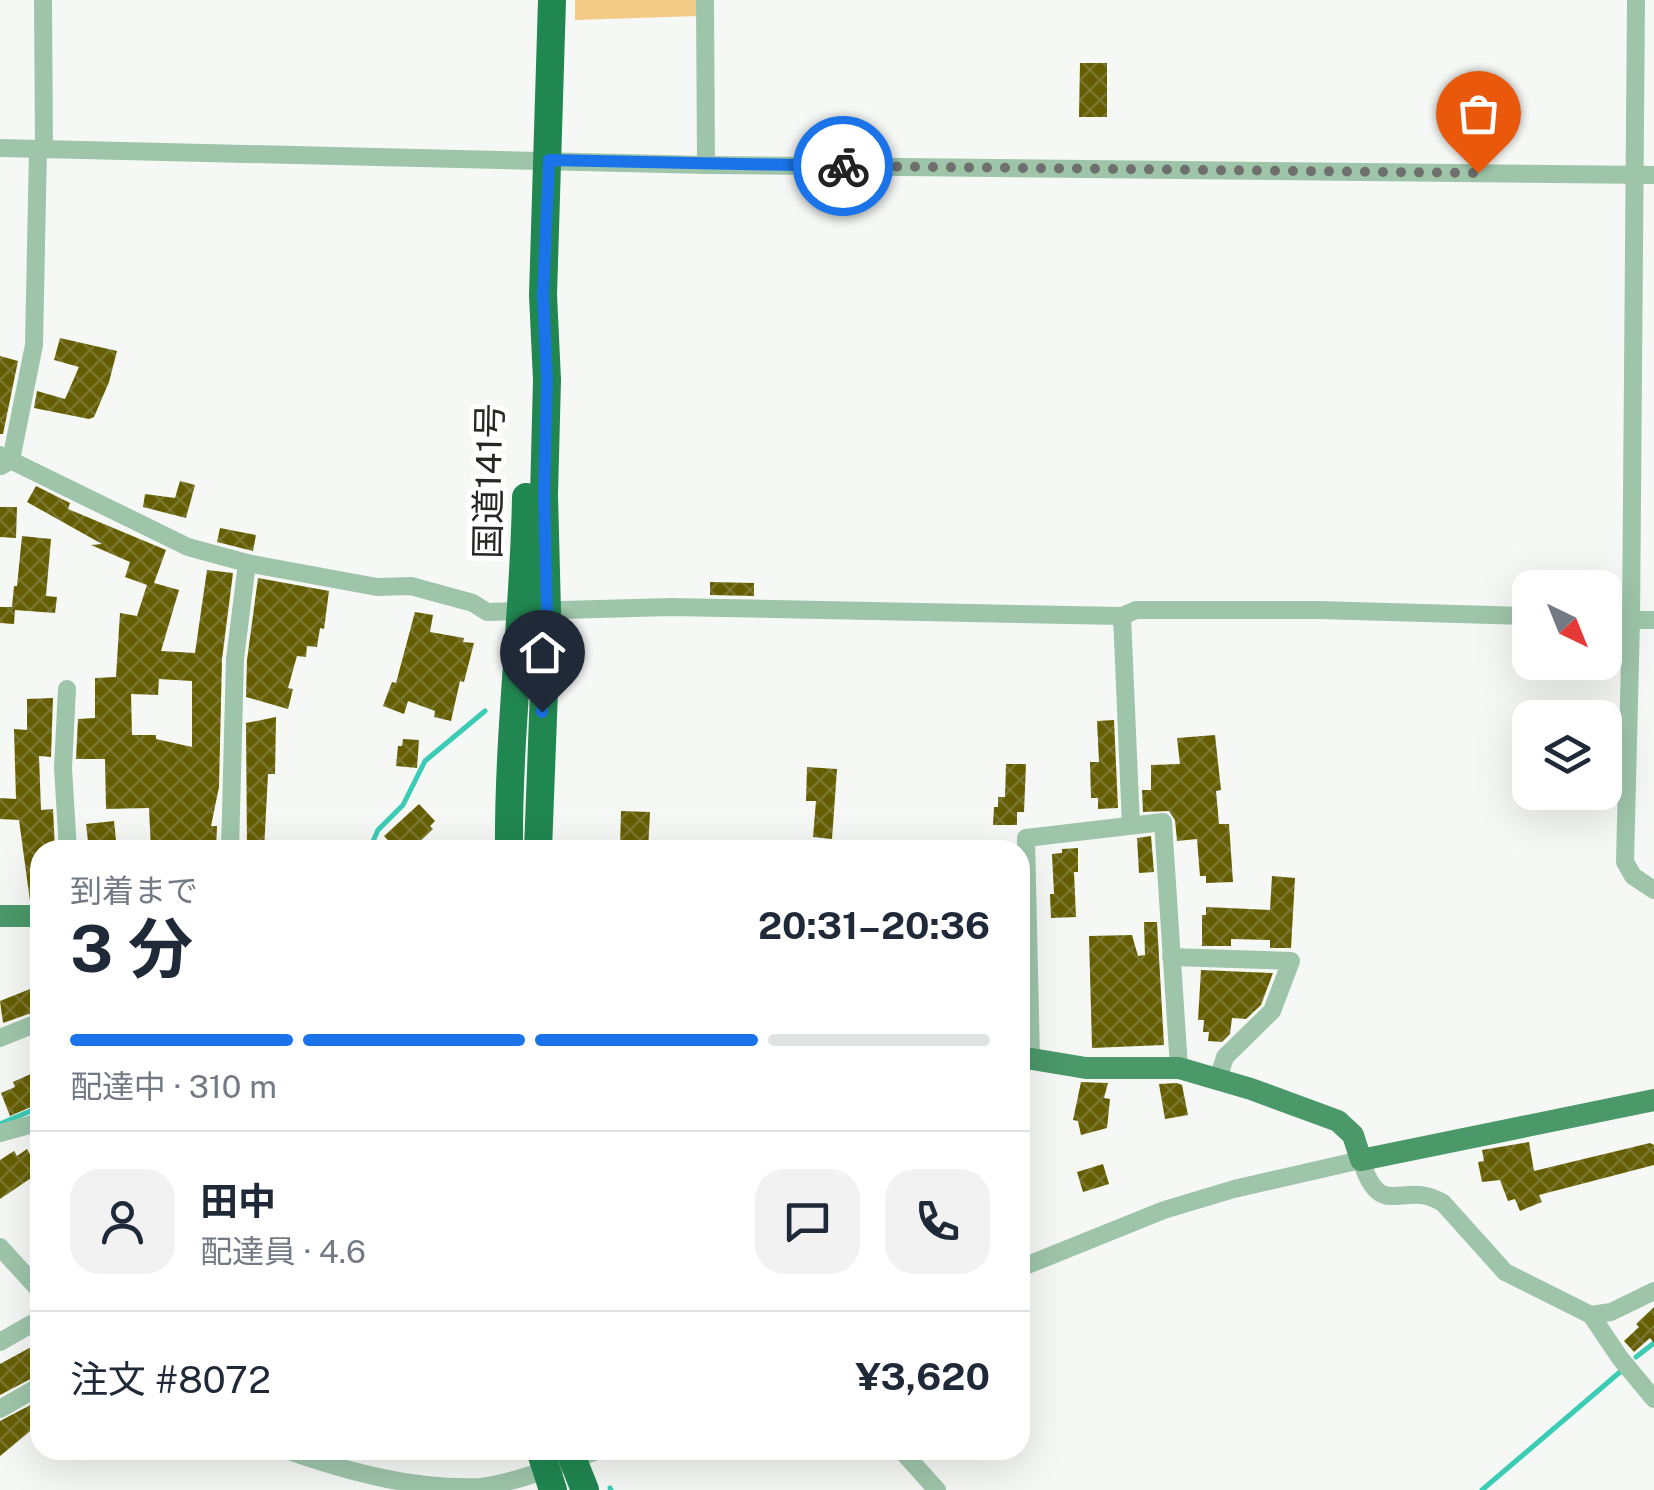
<!DOCTYPE html>
<html lang="ja">
<meta charset="utf-8">
<style>
body{margin:0;font-family:"Public Sans","Noto Sans JP",sans-serif;background:#f2f2f3;color:#1f2937;height:100vh;display:flex;flex-direction:column;font-size:38px;white-space:nowrap}
*{box-sizing:border-box;margin:0}
p{font-size:32px;color:#747a83}
.icon{flex:none;width:55px;height:55px;fill:none;stroke:currentColor;stroke-width:2;stroke-linecap:round;stroke-linejoin:round}
.map{position:relative;flex:1;overflow:hidden}
.drawer{position:absolute;left:30px;top:840px;width:1000px;height:620px;display:flex;flex-direction:column;background:#fff;border-radius:30px;box-shadow:0 10px 40px #0002}
.drawer>*{flex:none}
.needle{width:65px;rotate:137deg}
.controls{position:absolute;left:1512px;top:570px;display:grid;gap:20px}
.controls a{display:grid;place-items:center;width:110px;height:110px;border-radius:20px;background:#fff;box-shadow:0 10px 40px #0002;font-size:50px}
.pin{position:absolute;display:grid;place-items:center;width:85px;height:85px;color:#fff;margin:-102px -42px;border-radius:50% 50% 50% 0;rotate:-45deg;box-shadow:0 0 10px #0007}
.pin .icon{rotate:45deg}
.courier{position:absolute;display:grid;place-items:center;width:100px;height:100px;margin:-50px;border:8px solid #1a73e8;border-radius:50%;background:#fff;color:#222;box-shadow:0 2px 12px #0007}
.headline em{font-style:normal;font-weight:700}
.headline div{display:flex;flex-direction:column-reverse}
.headline{display:flex;align-items:center;justify-content:space-between;height:170px;padding:0 40px}
h1{font-size:65px;font-weight:700;line-height:75px}
.bar{display:grid;grid-template-columns:repeat(4,1fr);gap:15px 10px;align-content:center;height:120px;padding:0 40px}
.bar i{height:12px;border-radius:8px;background:#e0e1e3}
.bar .current{background:#1a73e8}
.bar p{grid-column:span 4}
.line{display:flex;align-items:center;gap:25px;padding:0 40px;border-top:2px solid #e0e1e3}
.line div{flex:1}
.round{display:grid;place-items:center;flex:none;width:105px;height:105px;border-radius:30px;background:#f2f2f3}
.map>svg:first-child{display:block}
</style>
<div class="map">
<svg width="1654" height="1490" viewBox="0 0 1654 1490">
<defs>
<pattern id="building-cross-hatch" width="8" height="8" patternUnits="userSpaceOnUse" patternTransform="scale(2.5)"><rect width="8" height="8" fill="#655e01"/><path d="M0 0l8 8M0 8l8-8" fill="none" stroke="#7b7630"/></pattern>
</defs>
<rect width="100%" height="100%" fill="#f6f8f5"/>
<path fill="#f3cb87" d="M575,0H699L698,16L575,20Z"/>
<g fill="none" stroke-linecap="round" stroke-linejoin="round">
<g stroke="#3bccb5" stroke-width="5">
<path d="M369,850L378,830L403,805L425,761L485,711"/>
<path d="M0,1124L40,1107"/>
<path d="M1636,1357L1654,1343"/>
<path d="M610,1488L611,1490"/>
<path d="M1482,1490L1620,1372"/>
</g>
</g>
<g fill="url(#building-cross-hatch)" fill-rule="evenodd">
<path d="M1080,63H1107V117H1079Z"/>
<path d="M60,338L117,351L109,382L94,417L89,419L34,408L37,391L65,399L79,367L54,360Z"/>
<path d="M0,356L18,361L3,434H0Z"/>
<path d="M180,481L195,485L186,518L143,507L145,494L175,498Z"/>
<path d="M36,486L70,503L68,509L166,550L154,583L179,590L161,651L195,653L207,570L233,573L222,659L219,787L211,826H217L216,850H151L149,808L106,809L105,759H76L78,719L95,718V678L116,677L120,613L137,616L147,585L125,577L130,562L91,545L102,544L27,502ZM159,679L192,681V747L156,739V735H132L131,694L158,695Z"/>
<path d="M0,507H17L16,538L0,537Z"/>
<path d="M220,528L256,535L253,551L217,542Z"/>
<path d="M22,536L51,539L46,596L57,597L55,613L15,610L14,624L0,623V607H12L14,586H17Z"/>
<path d="M258,578L329,591L324,629L320,628L317,647L307,646L306,657L297,656L288,688L293,689L288,709L246,697L247,660Z"/>
<path d="M710,582L754,583V596L710,595Z"/>
<path d="M415,612L433,615L430,632L464,638L463,642L474,643L464,682L460,681L451,721L434,717L435,711L408,701L404,714L383,706L392,682L396,683Z"/>
<path d="M53,698L51,757L39,756L41,810L53,809L55,850H40V901H30L19,820L0,819V798L16,799L14,729L27,730V699Z"/>
<path d="M276,717L275,774H268L264,850H247L246,723Z"/>
<path d="M1114,720L1118,808L1098,809V798H1091L1090,762H1099L1097,721Z"/>
<path d="M1215,735L1221,790L1216,791L1219,824H1229L1233,882L1206,883V876H1200L1197,839L1177,841L1175,820L1169,811L1143,812L1142,790H1151V765L1180,764L1177,738Z"/>
<path d="M403,739L419,740L417,768L396,766L398,746H402Z"/>
<path d="M1006,764H1026L1024,812H1017V825H993L994,807H998V797H1005Z"/>
<path d="M807,767L837,769L832,839L813,837L816,801H806Z"/>
<path d="M419,804L435,821L430,826L433,829L411,850H397L384,836Z"/>
<path d="M621,811L650,812L648,850H620Z"/>
<path d="M114,821L117,850H89L86,824Z"/>
<path d="M1151,836L1154,872L1139,873L1137,838Z"/>
<path d="M1078,848V872H1074L1076,917L1051,918L1050,894H1054L1052,854L1062,853V849Z"/>
<path d="M1272,876L1295,878L1291,948H1270V940L1231,939V946H1202V915H1206V907L1270,910Z"/>
<path d="M1144,922H1157L1164,1045L1092,1048L1089,936L1132,935L1138,956L1145,955Z"/>
<path d="M1201,970L1273,973L1261,1005L1246,1019L1232,1018L1230,1034L1222,1042L1208,1041L1209,1032H1203L1204,1020H1198Z"/>
<path d="M40,985V1010L3,1023L0,1001Z"/>
<path d="M35,1072L40,1084V1103L10,1116L1,1093L15,1087L13,1082Z"/>
<path d="M1081,1082L1108,1083L1104,1098L1110,1099L1107,1128L1081,1135L1078,1121L1073,1120Z"/>
<path d="M1177,1083L1182,1085L1188,1115L1165,1119L1159,1084Z"/>
<path d="M1529,1142L1534,1171L1650,1143L1654,1145V1165L1539,1195L1542,1202L1520,1211L1515,1199L1508,1201L1500,1180L1482,1182L1478,1162L1484,1161L1482,1150Z"/>
<path d="M27,1149L40,1172L0,1199V1160L14,1151L17,1156Z"/>
<path d="M1103,1164L1109,1184L1083,1192L1077,1172Z"/>
<path d="M1654,1307V1343L1650,1338L1634,1352L1624,1341L1639,1327L1636,1324Z"/>
<path d="M33,1346L40,1359V1374L0,1395V1364Z"/>
<path d="M40,1400V1423L0,1456V1421Z"/>
</g>
<g fill="none" stroke-linecap="round" stroke-linejoin="round">
<g stroke="#9ec5aa" stroke-width="18">
<path d="M43,0L44,149"/>
<path d="M705,0L706,165"/>
<path d="M1636,0L1631,621L1625,862L1633,876L1654,890"/>
<path d="M0,148L706,165L1654,175"/>
<path d="M0,455L188,547L247,563L377,587L411,586L473,603L487,612L670,607L1122,616L1136,610H1319L1530,616"/>
<path d="M1,466L11,460L34,345L38,149"/>
<path d="M1122,616L1131,825"/>
<path d="M1605,620H1654"/>
<path d="M67,689L63,768L68,850"/>
<path d="M230,850L235,659L247,563"/>
<path d="M1171,957L1291,961L1272,1011L1225,1057L1218,1079"/>
<path d="M0,1038L40,1022"/>
<path d="M1031,1059L1026,838L1163,822L1179,1068"/>
<path d="M0,1133L40,1122"/>
<path d="M0,1247L40,1291"/>
<path d="M1020,1268L1164,1210L1234,1189L1361,1160C1381,1224 1403,1178 1443,1203L1505,1272L1591,1315L1620,1358L1654,1399"/>
<path d="M1591,1315L1611,1312L1654,1291"/>
<path d="M0,1342L40,1319"/>
<path d="M0,1409L40,1386"/>
<path d="M286,1450C349,1472 414,1490 481,1487C522,1481 561,1464 599,1450"/>
<path d="M901,1450L937,1490"/>
</g>
<g stroke="#4b9869" stroke-width="22">
<path d="M0,916H40"/>
<path d="M1020,1057L1086,1068H1179L1251,1089L1338,1121L1353,1135L1361,1160L1654,1100"/>
</g>
<g stroke="#218751" stroke-width="28">
<path d="M509,850C508,732 524,615 526,497"/>
<path d="M538,850L547,611L544,495L547,380L543,295L552,0"/>
<path d="M540,1450L553,1490"/>
<path d="M569,1450L585,1490"/>
</g>
</g>
<g fill="none" stroke-linecap="round" stroke-linejoin="round">
<path stroke="#6f706e" stroke-width="10" stroke-dasharray="0 18" d="M843,166L1478,173"/>
<path stroke="#1a73e8" stroke-width="12" d="M542,712L547,611L544,494L547,380L543,295L549,160L843,166"/>
</g>
<g text-anchor="middle" stroke-width="10" stroke-linejoin="round" paint-order="stroke">
<g font-size="35" fill="#272726" stroke="#fff">
<text transform="translate(489 481) rotate(-89)" y="12">国道141号</text>
</g>
</g>
</svg>
<div class="controls">
<a><svg class="needle" viewBox="-14 -14 28 28"><path d="M0-13l5 13h-10z" fill="#e53935"/><path d="M0 13l5-13h-10z" fill="#747a83"/></svg></a>
<a><svg class="icon" aria-label="layers" viewBox="0 0 24 24"><path d="M12 4l9 5-9 5-9-5zM3 14l9 5 9-5"/></svg></a>
</div>
<div class="pin" style="left:1478px;top:173px;background:#ea580c"><svg class="icon" aria-label="bag" viewBox="0 0 24 24"><path d="M5 8h14l-1 12H6zM9 8a3 3 0 0 1 6 0"/></svg></div>
<div class="pin" style="left:542px;top:712px;background:#1f2937"><svg class="icon" aria-label="home" viewBox="0 0 24 24"><path d="M3 11l9-7 9 7M6 9v11h12V9"/></svg></div>
<div class="courier" style="left:843px;top:166px"><svg class="icon" aria-label="bike" viewBox="0 0 24 24"><circle cx="6" cy="16" r="4"/><circle cx="18" cy="16" r="4"/><path d="M6 16l4-8h5l3 8M10 8l3 8H6M13 5h3"/></svg></div>
<section class="drawer">
<div class="headline"><div><h1>3 分</h1><p>到着まで</p></div><em>20:31–20:36</em></div>
<div class="bar"><i class="current"></i><i class="current"></i><i class="current"></i><i></i><p>配達中 · 310 m</p></div>
<div class="line" style="height:180px"><a class="round"><svg class="icon" aria-label="person" viewBox="0 0 24 24"><circle cx="12" cy="8" r="4"/><path d="M4 21q1-7 8-7t8 7"/></svg></a><div><b>田中</b><p>配達員 · 4.6</p></div><a class="round"><svg class="icon" aria-label="chat" viewBox="0 0 24 24"><path d="M4 5h16v11H9l-5 4z"/></svg></a><a class="round"><svg class="icon" aria-label="phone" viewBox="0 0 24 24"><path d="M5 4h4l2 5-3 2q2 4 5 5l2-3 5 2v4C11 20 4 13 5 4z"/></svg></a></div>
<div class="line" style="height:130px"><div>注文 #8072</div><b>¥3,620</b></div>
</section>
</div>
